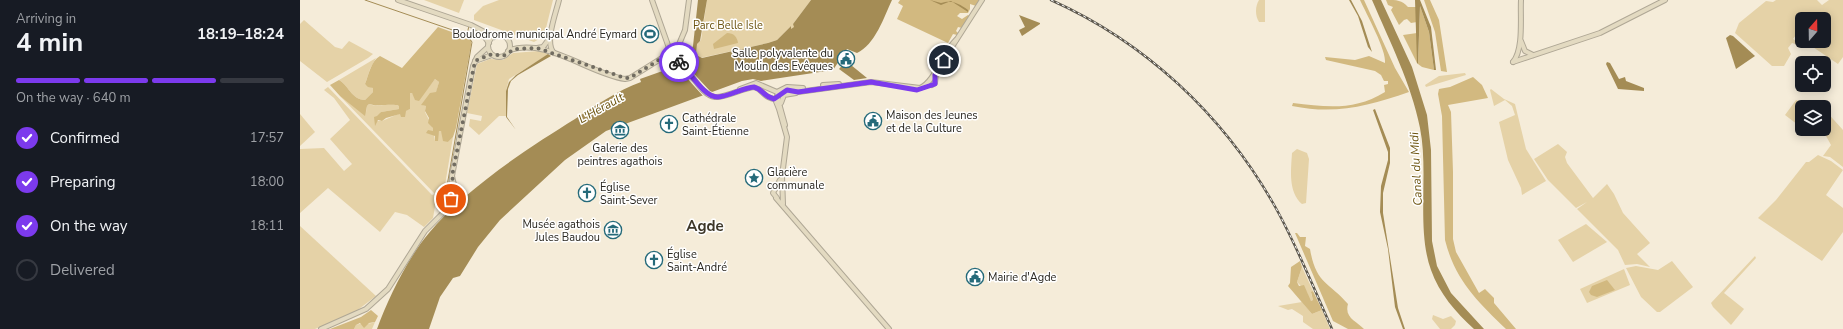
<!DOCTYPE html>
<meta charset="utf-8">
<style>
body{margin:0;font-family:"Nunito Sans",sans-serif;background:#20242c;color:#f1f3f6;height:100vh;display:flex;flex-direction:column;font-size:15px;white-space:nowrap}
*{box-sizing:border-box;margin:0}
p{font-size:13px;color:#9ea1a6}
.icon{flex:none;width:22px;height:22px;fill:none;stroke:currentColor;stroke-width:2;stroke-linecap:round;stroke-linejoin:round}
.map{position:relative;flex:1;overflow:hidden}
.drawer{display:flex;flex-direction:column;background:#171b24;width:300px}
.drawer>*{flex:none}
.needle{width:26px;rotate:20deg}
.buttons{position:absolute;left:1495px;top:12px;display:grid;gap:8px}
.buttons a{display:grid;place-items:center;width:36px;height:36px;border-radius:6px;background:#171b24;box-shadow:0 2px 10px #0003;font-size:20px}
.pin{position:absolute;display:grid;place-items:center;width:34px;height:34px;color:#fff;margin:-17px;border:2px solid #fff;border-radius:50%;box-shadow:0 1px 4px #0007}
.courier{position:absolute;display:grid;place-items:center;width:40px;height:40px;margin:-20px;border:3px solid #7c3aed;border-radius:50%;background:#fff;color:#222;box-shadow:0 1px 5px #0007}
.head em{font-style:normal;font-weight:700}
.head div{display:flex;flex-direction:column-reverse}
.head{display:flex;align-items:center;justify-content:space-between;height:68px;padding:0 16px}
h1{font-size:26px;font-weight:700;line-height:30px}
.bar{display:grid;grid-template-columns:repeat(4,1fr);gap:6px 4px;align-content:center;height:48px;padding:0 16px}
.bar i{height:5px;border-radius:3px;background:#363941}
.bar .active{background:#7c3aed}
.bar p{grid-column:span 4}
ol{padding:0 16px;list-style:none}
li{display:flex;align-items:center;gap:12px;height:44px}
li p{margin-inline-start:auto}
li .icon{padding:4px;border-radius:50%;background:#7c3aed;color:#fff;stroke-width:4}
li:last-child{color:#9ea1a6}
li i{width:22px;height:22px;border:2px solid #363941;border-radius:50%}
main{display:flex;flex:1;min-height:0}
.map>svg:first-child{display:block}
</style>
<main>
<section class="drawer">
<div class="head"><div><h1>4 min</h1><p>Arriving in</p></div><em>18:19–18:24</em></div>
<div class="bar"><i class="active"></i><i class="active"></i><i class="active"></i><i></i><p>On the way · 640 m</p></div>
<ol>
<li><svg class="icon" aria-label="check" viewBox="0 0 24 24"><path d="M5 12l5 5 9-10"/></svg>Confirmed<p>17:57</p></li>
<li><svg class="icon" aria-label="check" viewBox="0 0 24 24"><path d="M5 12l5 5 9-10"/></svg>Preparing<p>18:00</p></li>
<li><svg class="icon" aria-label="check" viewBox="0 0 24 24"><path d="M5 12l5 5 9-10"/></svg>On the way<p>18:11</p></li>
<li><i></i>Delivered</li>
</ol>
</section>
<div class="map">
<svg width="1543" height="329" viewBox="0 0 1543 329">
<rect width="100%" height="100%" fill="#f5ecd9"/>
<g fill="#e5d2a7">
<path d="M124,0H164L159,13Z"/>
<path d="M199,0H253L244,36L234,42L174,20V15L183,6Z"/>
<path d="M407,0H511L493,24L495,27L491,30V26L477,40L468,43L400,58L396,55L397,44L401,40Z"/>
<path d="M959,0H965V22H959C955,16 955,6 959,0Z"/>
<path d="M1476,0H1517L1522,5L1529,0H1543V57L1538,64L1504,41H1524V19H1502V40L1496,35L1493,39L1500,43L1498,45L1492,43L1488,48L1491,54L1484,66H1472L1435,33L1439,23L1466,1L1473,2Z"/>
<path d="M4,20L35,47L42,49L49,41L73,54L68,58L27,82L0,61V24Z"/>
<path d="M352,25L358,38L347,43L341,30Z"/>
<path d="M239,51L249,54L209,79L206,91V116H199L179,135L169,126L170,119L181,121L182,116L167,113L177,64L190,59L203,60L213,53Z"/>
<path d="M76,58L70,69L65,84L73,88V92L65,100C51,99 50,87 39,80Z"/>
<path d="M1165,73L1166,75L1126,87L1125,85L1139,76Z"/>
<path d="M135,79L139,82L136,93L122,105L126,106L125,112L133,128L135,141L139,131H141L148,142L153,137L143,197L137,195L133,218L124,227L107,215L95,212L80,232L28,188L0,213V149L24,148L44,171L52,164L30,139L50,120L34,98L24,90L28,87L132,195L135,194L40,96L66,112L67,106L69,104C79,108 89,102 99,106V109L81,112L76,121H82L110,109V93H112L114,96L120,98Z"/>
<path d="M1191,89L1204,99L1215,104L1226,149L1246,181L1222,195L1221,188L1208,160L1199,122L1215,115L1212,106L1205,100L1194,106L1190,90Z"/>
<path d="M1496,100L1517,107H1502V128L1485,115Z"/>
<path d="M1524,109L1543,130V167L1530,157L1523,156L1531,145L1526,136L1519,129H1524Z"/>
<path d="M0,114L15,132L0,146Z"/>
<path d="M1258,144L1267,152L1265,157L1267,163L1293,198L1307,184L1314,194L1323,213L1350,243L1337,254L1350,267L1337,264L1325,265L1318,250L1277,209L1287,202L1276,208L1248,180L1234,159Z"/>
<path d="M997,149L1007,153L1009,159L1006,203L1002,204C988,192 991,170 992,153Z"/>
<path d="M1518,155L1531,161L1543,170L1526,195L1543,208V232L1522,261L1458,218L1476,200L1506,162H1509Z"/>
<path d="M1286,224L1307,242L1273,262L1258,240Z"/>
<path d="M0,226L76,296L55,312L15,329H0Z"/>
<path d="M1455,256L1456,258L1424,293L1444,309L1431,325L1413,307L1411,303Z"/>
<path d="M1372,261L1393,287L1360,312H1357L1341,297L1326,268L1336,266L1358,270Z"/>
<path d="M1002,267L1013,291L1011,293L1013,300L1011,301L1008,298L1007,292L997,282Z"/>
<path d="M1324,269L1330,285L1287,303L1280,289Z"/>
<path d="M1002,302L1012,314L1022,310L1030,329H1013L1003,322V316L992,309L988,310L978,306Z"/>
<path d="M1133,315L1143,319L1151,316L1156,321L1155,325L1151,329H1140L1132,319Z"/>
<path d="M75,322L72,329H54L56,325C62,322 70,325 75,322Z"/>
</g>
<g fill="#d2b980">
<path d="M600,0H680L676,6L670,4V9L668,13H660L657,16L662,19L668,15L670,16L662,28L658,27L656,31L658,33L657,35L653,34L648,43L597,19L603,6L598,3Z"/>
<path d="M1060,0H1064L1095,68L1109,92C1068,106 1036,115 992,106L993,103C1027,107 1054,111 1085,92L1084,85L1088,84V81H1084L1081,75L1075,71L1026,60L1025,57L1055,60L1069,56L1085,63C1087,51 1066,13 1060,0Z"/>
<path d="M1086,0C1097,0 1102,0 1108,7H1116L1117,22L1111,23L1107,19L1104,20L1099,25L1091,10L1093,7L1088,5Z"/>
<path d="M1124,0H1130L1139,20L1147,72L1141,71L1135,32Z"/>
<path d="M1120,6L1129,32L1134,70L1122,67L1118,64Z"/>
<path d="M138,27L171,39V45L156,128L153,137L148,142L143,141L141,131H139L138,141H135V136L126,133L128,130L133,131V128L128,123L129,118L125,111L126,106L121,105L130,93L136,92L139,82L135,79L119,101L115,100L112,93H110V109L106,111L105,117H101L100,114L86,118L82,121L78,120L75,126L74,117L77,116L81,112L99,109V106C93,103 78,107 69,104L67,106L65,116L40,96L30,85L39,80C50,87 51,99 65,100L73,92V88L68,87L65,84C69,74 71,61 80,56L102,68Z"/>
<path d="M427,33C434,33 437,37 438,43L414,49L413,44Z"/>
<path d="M1117,33V63L1103,35Z"/>
<path d="M1173,77L1182,85L1188,98L1148,105L1151,112L1153,172V239L1156,252L1179,293L1185,289L1194,298V303L1216,329H1206C1177,301 1155,280 1145,240L1142,116L1138,94L1139,89L1150,87Z"/>
<path d="M995,233H997L1000,237H1006L1005,246L1010,249C1016,284 1028,281 1048,304C1044,318 1057,321 1064,329H1048L1033,321Z"/>
<path d="M1000,261L1002,267L997,282L999,286L1004,285L1011,301L1013,300L1011,292L1013,291L1022,310L1012,314L988,286L990,283L991,267Z"/>
<path d="M1307,280L1315,290L1297,297L1291,295L1289,292L1292,286Z"/>
<path d="M71,310L78,316L75,322L69,323L64,328L60,323L56,325L54,329H30L61,317Z"/>
</g>
<g fill="#a48c55">
<path d="M398,0H407L400,41L397,44L396,55L402,58L468,43L477,40L491,26V29L494,27L493,24L511,0H592C584,17 575,45 557,53L547,49L533,70L461,81L453,79L442,81L306,131L265,160L200,220L178,247L160,276L153,278L140,297L129,329H77C88,299 108,257 129,233C164,190 228,148 275,119C296,105 317,91 341,82L340,79L385,63L393,46Z"/>
<path d="M630,0L641,3C652,0 658,3 668,10V12L651,1L641,5Z"/>
<path d="M1049,0H1051L1062,21L1072,52L1068,47L1058,16Z"/>
<path d="M1072,0H1081L1112,67L1127,115L1131,150L1132,241L1137,266L1151,293L1184,329H1174C1156,313 1139,293 1131,270C1116,229 1129,172 1120,128C1111,83 1090,42 1072,0Z"/>
<path d="M1115,0H1120L1131,27L1136,70H1134L1129,32L1120,6L1118,64L1117,63Z"/>
<path d="M719,15L740,23V24L722,36L719,30L725,27Z"/>
<path d="M1430,35L1433,36L1455,56L1436,69L1426,38Z"/>
<path d="M248,54L251,56L218,75L211,81L208,89L207,117L216,130L206,117V91L209,82L216,75Z"/>
<path d="M546,61L567,78L554,80L539,69Z"/>
<path d="M1307,62L1310,63L1319,79L1325,77L1326,81L1344,88V91L1318,89L1306,64Z"/>
<path d="M1075,109L1090,148V163L1083,193V213L1098,308L1105,329H1103L1095,307L1088,249L1080,212L1081,186L1088,160V152L1073,110Z"/>
</g>
<path fill="#f5ecd9" d="M383,62L410,91L415,93L404,97L376,66Z"/>
<g fill="none" stroke-linecap="round" stroke-linejoin="round">
<g stroke="#a48c55" stroke-width="1">
<path d="M65,0L167,35L172,42L146,192"/>
<path d="M167,34L169,26"/>
</g>
<defs>
<g id="secondary">
<path d="M98,0L171,25L194,37"/>
<path d="M352,0L369,48"/>
<path d="M181,32L189,43"/>
<circle cx="199" cy="46" r="11"/>
<path d="M1221,41L1225,51L1233,55"/>
<path d="M237,48L243,47L249,39"/>
<path d="M369,48L373,47L377,49L380,63"/>
<path d="M377,49L385,30L389,0"/>
<path d="M208,51C245,36 289,74 325,79L330,78L362,58L366,53"/>
<path d="M254,53C244,43 256,13 259,0"/>
<path d="M362,58C388,54 395,94 415,97C425,98 443,88 454,87C464,90 463,98 475,99"/>
<path d="M175,61L192,55"/>
<path d="M1213,62L1300,33L1365,0"/>
<path d="M1213,62C1224,49 1220,16 1221,0"/>
<path d="M641,64L682,0"/>
<path d="M523,85L539,84"/>
<path d="M632,85L635,83L636,73"/>
<path d="M440,89L456,83L477,92"/>
<path d="M477,92L487,87L503,88"/>
<path d="M478,95L487,90L498,92L571,82L620,88C635,82 643,52 656,40"/>
<path d="M477,96L485,125"/>
<path d="M475,99L479,109L487,137L482,176L483,204"/>
<path d="M481,103L484,95L496,93"/>
<path d="M476,198L589,329"/>
<path d="M477,198L473,193L480,180"/>
<path d="M150,206L152,176L173,66L177,57L188,47"/>
<path d="M21,329L66,309L88,289L125,231L154,202L156,194L152,176"/>
</g>
</defs>
<use href="#secondary" stroke="#afa795" stroke-width="6"/>
<use href="#secondary" stroke="#e3dac1" stroke-width="4"/>
<defs>
<path id="rail" d="M751,0C845,42 922,114 973,203C996,243 1013,287 1032,329"/>
</defs>
<use href="#rail" stroke="#5c574d" stroke-width="2.5"/>
<use href="#rail" stroke="#fff" stroke-width="1" stroke-dasharray="3" stroke-linecap="butt"/>
</g>
<g fill="none" stroke-linecap="round" stroke-linejoin="round">
<path stroke="#716c61" stroke-width="4" stroke-dasharray="0 7.2" d="M151,199L150,206C159,197 154,187 152,176L175,61L192,54L203,56L215,49L237,48L325,78H330L362,58L368,57L379,62"/>
<path stroke="#7c3aed" stroke-width="5" d="M379,62C389,70 404,98 418,97C430,96 442,88 454,87C464,90 462,96 474,99L487,90L498,92L571,82L617,90L635,84V75L644,60"/>
</g>
<defs>
<symbol id="stadium-ring" viewBox="-11 -11 22 22"><circle r="9.5" fill="#fff" stroke="#256a7a" stroke-width="1.5"/><path d="M0-5a6.5 5 0 1 0 0 10a6.5 5 0 1 0 0-10ZM-3.5-1.8h7v3.6h-7Z" fill="#256a7a"/></symbol>
<symbol id="civic-ring" viewBox="-11 -11 22 22"><circle r="9.5" fill="#fff" stroke="#256a7a" stroke-width="1.5"/><path d="M-.6-6.5H3V-4.5H.6V-3L4-1V1h2V6H-6V1h2V-1L-.6-3ZM-1.2 2.5V6h2.4V2.5Z" fill="#256a7a"/></symbol>
<symbol id="church-ring" viewBox="-11 -11 22 22"><circle r="9.5" fill="#fff" stroke="#256a7a" stroke-width="1.5"/><path d="M-1.2-6h2.4v3.5h3.3v2.4h-3.3V6h-2.4V-.1h-3.3v-2.4h3.3Z" fill="#256a7a"/></symbol>
<symbol id="museum-ring" viewBox="-11 -11 22 22"><circle r="9.5" fill="#fff" stroke="#256a7a" stroke-width="1.5"/><path d="M0-6L6-3V-2H-6V-3ZM-5-1h2V3h-2ZM-1-1h2V3h-2ZM3-1h2V3H3ZM-6 4H6V6H-6Z" fill="#256a7a"/></symbol>
<symbol id="sight-ring" viewBox="-11 -11 22 22"><circle r="9.5" fill="#fff" stroke="#256a7a" stroke-width="1.5"/><path d="M0-6L1.8-2.2L6-1.7L2.9 1.2L3.7 5.4L0 3.3L-3.7 5.4L-2.9 1.2L-6-1.7L-1.8-2.2Z" fill="#256a7a"/></symbol>
</defs>
<g fill-rule="evenodd">
<use href="#stadium-ring" x="340" y="24" width="20" height="20"/>
<use href="#civic-ring" x="536" y="49" width="20" height="20"/>
<use href="#civic-ring" x="563" y="111" width="20" height="20"/>
<use href="#church-ring" x="359" y="114" width="20" height="20"/>
<use href="#museum-ring" x="310" y="120" width="20" height="20"/>
<use href="#sight-ring" x="444" y="168" width="20" height="20"/>
<use href="#church-ring" x="277" y="183" width="20" height="20"/>
<use href="#museum-ring" x="303" y="220" width="20" height="20"/>
<use href="#church-ring" x="344" y="250" width="20" height="20"/>
<use href="#civic-ring" x="665" y="267" width="20" height="20"/>
</g>
<g text-anchor="middle" stroke-width="3" stroke-linejoin="round" paint-order="stroke">
<g font-size="11" fill="#6c530e" stroke="#fff">
<text x="428" y="29">Parc Belle Isle</text>
</g>
<g font-size="11" fill="#2a2720" stroke="#fff" text-anchor="start">
<text x="337" y="38" text-anchor="end">Boulodrome municipal André Eymard</text>
<text x="533" y="57" text-anchor="end">Salle polyvalente du<tspan x="533" dy="13">Moulin des Evêques</tspan></text>
<text x="586" y="119">Maison des Jeunes<tspan x="586" dy="13">et de la Culture</tspan></text>
<text x="382" y="122">Cathédrale<tspan x="382" dy="13">Saint-Étienne</tspan></text>
<text x="320" y="152" text-anchor="middle">Galerie des<tspan x="320" dy="13">peintres agathois</tspan></text>
<text x="467" y="176">Glacière<tspan x="467" dy="13">communale</tspan></text>
<text x="300" y="191">Église<tspan x="300" dy="13">Saint-Sever</tspan></text>
<text x="300" y="228" text-anchor="end">Musée agathois<tspan x="300" dy="13">Jules Baudou</tspan></text>
<text x="367" y="258">Église<tspan x="367" dy="13">Saint-André</tspan></text>
<text x="688" y="281">Mairie d'Agde</text>
</g>
<g font-size="12" font-style="italic" fill="#6b520c" stroke="#fff">
<text transform="translate(301 108) rotate(-29)" y="4">L'Hérault</text>
<text transform="translate(1116 169) rotate(-93)" y="4">Canal du Midi</text>
</g>
<g font-size="15" font-weight="bold" fill="#3e3728" stroke="#fff">
<text x="405" y="231">Agde</text>
</g>
</g>
</svg>
<div class="buttons">
<a><svg class="needle" viewBox="-14 -14 28 28"><path d="M0-13l5 13h-10z" fill="#e53935"/><path d="M0 13l5-13h-10z" fill="#9ea1a6"/></svg></a>
<a><svg class="icon" aria-label="locate" viewBox="0 0 24 24"><circle cx="12" cy="12" r="6"/><path d="M12 2v4M12 18v4M2 12h4M18 12h4"/></svg></a>
<a><svg class="icon" aria-label="layers" viewBox="0 0 24 24"><path d="M12 4l9 5-9 5-9-5zM3 14l9 5 9-5"/></svg></a>
</div>
<div class="pin" style="left:151px;top:199px;background:#ea580c"><svg class="icon" aria-label="bag" viewBox="0 0 24 24"><path d="M5 8h14l-1 12H6zM9 8a3 3 0 0 1 6 0"/></svg></div>
<div class="pin" style="left:644px;top:60px;background:#1f2937"><svg class="icon" aria-label="home" viewBox="0 0 24 24"><path d="M3 11l9-7 9 7M6 9v11h12V9"/></svg></div>
<div class="courier" style="left:379px;top:62px"><svg class="icon" aria-label="bike" viewBox="0 0 24 24"><circle cx="6" cy="16" r="4"/><circle cx="18" cy="16" r="4"/><path d="M6 16l4-8h5l3 8M10 8l3 8H6M13 5h3"/></svg></div>
</div>
</main>
